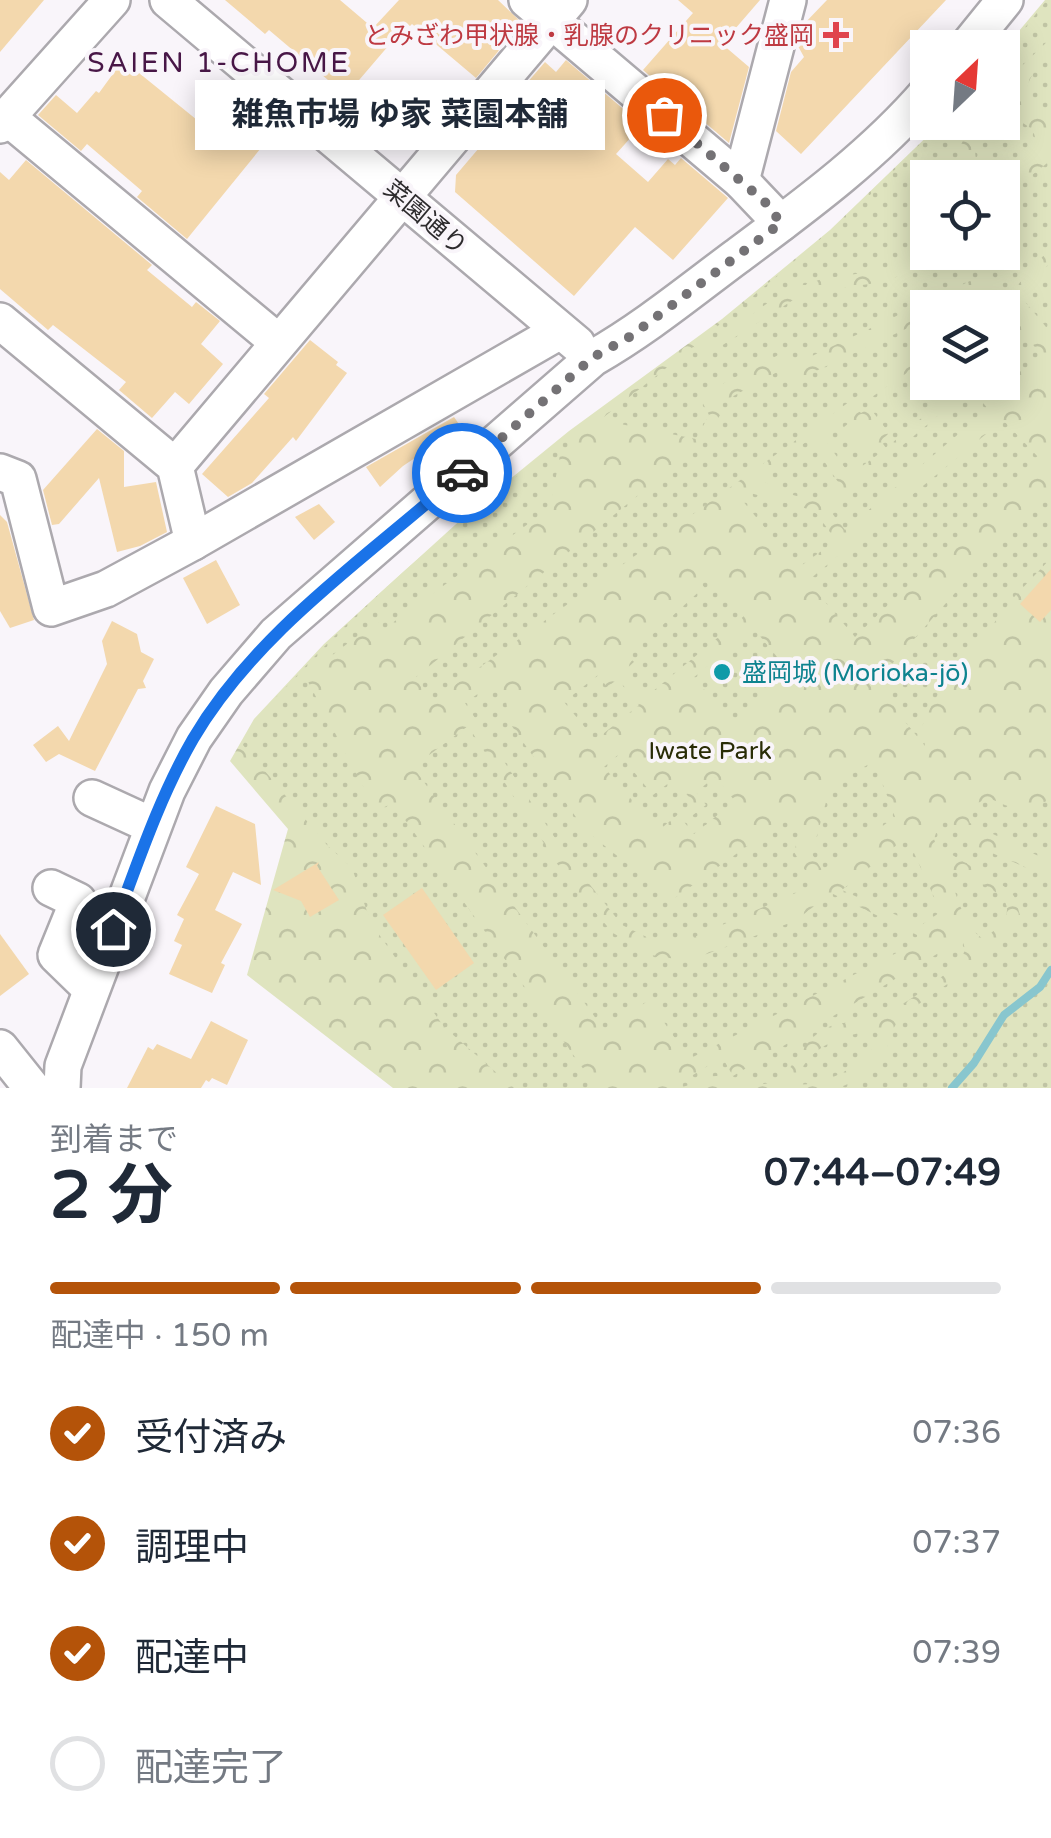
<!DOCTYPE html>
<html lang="ja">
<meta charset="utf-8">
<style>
body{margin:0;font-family:"Varela Round","Noto Sans JP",sans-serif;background:#f6f6f7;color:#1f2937;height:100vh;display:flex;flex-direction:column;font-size:38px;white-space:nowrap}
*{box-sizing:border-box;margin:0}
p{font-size:32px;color:#747a83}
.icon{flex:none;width:55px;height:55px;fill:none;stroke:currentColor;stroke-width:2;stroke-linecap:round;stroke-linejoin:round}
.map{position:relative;height:1088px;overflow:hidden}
.details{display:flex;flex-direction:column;background:#fff;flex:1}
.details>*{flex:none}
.needle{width:65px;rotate:25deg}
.fabs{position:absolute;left:910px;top:30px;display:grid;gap:20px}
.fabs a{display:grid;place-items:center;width:110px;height:110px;border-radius:0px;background:#fff;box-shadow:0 5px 25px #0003;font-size:50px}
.pin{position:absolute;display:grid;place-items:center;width:85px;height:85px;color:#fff;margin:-42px;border:5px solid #fff;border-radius:50%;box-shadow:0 2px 10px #0007}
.courier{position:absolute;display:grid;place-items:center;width:100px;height:100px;margin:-50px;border:8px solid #1a73e8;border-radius:50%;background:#fff;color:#222;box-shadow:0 2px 12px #0007}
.bubble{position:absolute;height:70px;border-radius:0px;background:#fff;box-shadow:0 5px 25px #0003;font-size:32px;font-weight:700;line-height:70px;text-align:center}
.head em{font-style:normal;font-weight:700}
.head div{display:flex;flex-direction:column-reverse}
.head{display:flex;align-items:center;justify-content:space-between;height:170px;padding:0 50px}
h1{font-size:65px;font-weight:700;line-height:75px}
.bar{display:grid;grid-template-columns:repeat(4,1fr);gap:15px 10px;align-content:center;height:120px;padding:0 50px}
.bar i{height:12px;border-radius:8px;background:#e0e1e3}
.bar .selected{background:#b45309}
.bar p{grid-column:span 4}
ol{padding:0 50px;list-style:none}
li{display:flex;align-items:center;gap:30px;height:110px}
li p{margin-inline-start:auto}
li .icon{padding:10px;border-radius:50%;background:#b45309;color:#fff;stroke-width:4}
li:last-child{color:#747a83}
li i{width:55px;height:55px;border:5px solid #e0e1e3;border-radius:50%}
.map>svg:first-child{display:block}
</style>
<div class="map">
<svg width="1051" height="1088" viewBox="0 0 1051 1088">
<defs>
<pattern id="park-crowns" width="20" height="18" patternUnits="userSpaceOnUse" patternTransform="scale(2.5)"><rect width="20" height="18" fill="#dfe4bf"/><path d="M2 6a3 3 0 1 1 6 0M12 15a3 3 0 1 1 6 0" fill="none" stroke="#c0c4a4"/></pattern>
<pattern id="garden-dots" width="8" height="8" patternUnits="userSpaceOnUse" patternTransform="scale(2.5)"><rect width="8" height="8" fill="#dfe4bf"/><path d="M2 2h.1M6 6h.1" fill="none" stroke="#c0c4a4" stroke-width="1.8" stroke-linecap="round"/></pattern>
</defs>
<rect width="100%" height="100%" fill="#f9f5fa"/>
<path fill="url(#park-crowns)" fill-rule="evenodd" d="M1045,0H1051V1088H393L247,975L288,829L230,761L254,719L324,644L466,515L569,431L722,319L830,230L941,123L1002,122L1003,50ZM928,178H1002V252H928ZM928,308H1002V382H928Z"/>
<g fill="url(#garden-dots)">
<path d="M1047,0H1051V38L1003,84V55Z"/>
<path d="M1045,62H1051V111L1043,116L1030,108C1022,90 1030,72 1045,62Z"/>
<path d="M1013,116L1033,130L1036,141C1025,164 1014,175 988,176C968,159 973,138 992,123L1002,122L1003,118Z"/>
<path d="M941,123H971L961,145L963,177L928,178L927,246L896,268L822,279L800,286L775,298L715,340L706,336L857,208Z"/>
<path d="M1051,160V247L1010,294L989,272L793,365L784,352L699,396L709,415L696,439L600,420L693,347L715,350L804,293L884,282L913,270L935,253L1002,252L1003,198Z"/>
<path d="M1051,261V333L1022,298Z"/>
<path d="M1002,310L1043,356L1029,370H1023L1003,352Z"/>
<path d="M927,319V346L430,703L416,677L703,442L722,412L719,404L779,371L788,384Z"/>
<path d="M927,359L928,382L963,383L886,448L881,441L889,433L870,408L861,413L856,408Z"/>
<path d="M971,388L988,409L845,530L828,508Z"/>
<path d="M849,413L854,419L844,427L863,453L874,445L880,453L850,475L820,433Z"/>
<path d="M1003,420L1039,458L855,637L809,583L810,579Z"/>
<path d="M570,434L576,440L573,450L562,451L560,455L550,508L384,629L377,621L305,676L376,811L393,803L597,1088H514L444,1027L371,923L352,868L327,845L243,745C250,721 272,702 289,684C373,591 472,512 570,434Z"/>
<path d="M806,442L812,443L840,485L819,502L793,495L758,479L759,474Z"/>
<path d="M1051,485V558L1015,596L934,700L922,726L925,746C905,720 879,699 891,665Z"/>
<path d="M750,493L808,509L817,514L832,535L827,547L798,568L742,500Z"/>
<path d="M710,573L744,616L646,697L624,671L634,662L629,656L704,587L699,581Z"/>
<path d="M754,629L792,675L739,726L693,678Z"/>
<path d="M598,675L607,687L618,679L639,705L598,738L593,737L564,702Z"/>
<path d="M493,683L505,693L509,722L585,830L672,900L785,819L802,825L794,852L814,885L683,942H657L622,925L567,856L465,703Z"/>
<path d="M468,726L569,882L613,933L651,955L688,961L795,921L831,893L917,935L918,942L689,1059L649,1000L605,1031L413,767Z"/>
<path d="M619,754L653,795L674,779L693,802L658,831L604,767Z"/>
<path d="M869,764L876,766L895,817L822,870L812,854L830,787Z"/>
<path d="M715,777L735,801L694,834L684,822L706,805L696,792Z"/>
<path d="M987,797C1017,811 1020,813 1051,799V862L970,823L966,812Z"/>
<path d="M948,819L973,845L1051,878V1088H839C862,1078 879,1067 889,1043C892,1035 892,1028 898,1022C936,984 994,965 1020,915L1014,896L1005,887L936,845L934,839L939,824Z"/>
<path d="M904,839L909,842L939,908V913L920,926L842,890Z"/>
<path d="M953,870C988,887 1037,902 983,939C964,926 957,896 949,875Z"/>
<path d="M962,939C964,946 966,948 963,955C957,970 893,1013 876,1018C856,1023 834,1020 817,1034C799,1047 792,1077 769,1083C752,1088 733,1076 716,1076C699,1077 692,1088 672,1088L722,1057L733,1076Z"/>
<path d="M874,1031L879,1035C874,1062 821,1088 796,1084C804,1048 841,1034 874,1031Z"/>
</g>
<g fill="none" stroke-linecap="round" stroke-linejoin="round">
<path stroke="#88c6ce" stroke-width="8" d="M952,1088L974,1063L1004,1015L1040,987L1051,970"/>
</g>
<g fill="#f3d8ad">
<path d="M0,0H44L0,52Z"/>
<path d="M225,0H340L373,28L399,0H498L522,23L476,78L412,24L410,26L407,24L342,100L324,85L328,80L269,30L265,34Z"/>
<path d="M678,0H760L722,44L749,67L729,143L643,70L693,13Z"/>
<path d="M827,0H946L801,154L776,131L791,72L804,57L798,46L803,25Z"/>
<path d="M123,60L202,124L228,93L274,132L187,239L137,197L142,191L87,144L81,151L38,115L56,95L77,113L96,91L99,93Z"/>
<path d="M566,60L642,125L616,154L648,182L668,159L675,165L681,158L728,198L673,260L635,227L574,296L455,192L456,175L530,88L526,84L545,62L556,72Z"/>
<path d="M414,108L434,127L416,148L389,138Z"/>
<path d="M26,160L152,265L147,270L192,307L196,302L220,321L201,344L223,364L189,404L175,392L152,418L119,390L126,382L53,325L48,330L0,289V172L9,180Z"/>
<path d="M310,340L338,362L336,365L347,373L296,441L293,437L252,483L228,497L202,474L269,398L264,394Z"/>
<path d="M454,417L461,427L403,466L380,487L366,467Z"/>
<path d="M97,429L124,451V487L156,482L167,532L140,546L117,552L99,478L59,524L52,525L43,490Z"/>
<path d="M319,504L335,522L314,540L295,517Z"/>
<path d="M0,515L7,522L34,620L10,628L0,611Z"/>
<path d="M216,560L240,605L207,624L183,578Z"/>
<path d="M1051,569V610L1040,622L1020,604Z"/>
<path d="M112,621L137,634L141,652L154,659L143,681L146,688L138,689L95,771L59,754L46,762L33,745L58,726L69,741L107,664L102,641Z"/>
<path d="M216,806L255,824L261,885L233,872L215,910L242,924L221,963L225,965L212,993L169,974L182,945L174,941L184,919L177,915L199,874L186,867Z"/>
<path d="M319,862L317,866L339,900L310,917L301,901L273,890Z"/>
<path d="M422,888L474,963L436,990L383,915Z"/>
<path d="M0,934L29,974L0,996Z"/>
<path d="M211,1021L248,1040L227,1085L212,1078L209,1082L206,1080L201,1088H127L148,1047L153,1050L157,1044L191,1059Z"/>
</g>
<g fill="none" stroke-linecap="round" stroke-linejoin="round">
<defs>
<g id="minor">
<path d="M168,0L577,344"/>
<path d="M527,0L741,181L781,223"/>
<path d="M966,48L1005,0"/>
<path d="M7,117L278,342"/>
<path d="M0,125L112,0"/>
<path d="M741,181L788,0"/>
<path d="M0,321L175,466L193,542"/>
<path d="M175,466L569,0"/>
<path d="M0,472L18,479L51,608L106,589L193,542L560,331"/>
<path d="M92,798L153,826"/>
<path d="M51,888L78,901L56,955L91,989"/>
<path d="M0,1048L32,1088"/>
<path d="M62,1088L63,1066L167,791L194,738L226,692L276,634L593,358C644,329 689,292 736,257C803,207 873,156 928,92"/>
</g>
</defs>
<use href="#minor" stroke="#aca9ae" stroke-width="40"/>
<use href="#minor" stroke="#fff" stroke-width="35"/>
</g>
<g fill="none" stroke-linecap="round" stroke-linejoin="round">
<path stroke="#747275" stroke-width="10" stroke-dasharray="0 18" d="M462,473L592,358L631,336L781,223L765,202L664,115"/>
<path stroke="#1a73e8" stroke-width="12" d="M113,929C137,865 159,798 193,739C258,629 369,556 462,473"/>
</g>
<path fill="#e0444e" stroke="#f9f5fa" stroke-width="4" d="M831 20h10v10h10v10h-10v10h-10v-10h-10v-10h10z"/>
<circle fill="#0f9aa8" stroke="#f9f5fa" stroke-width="4" cx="722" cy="672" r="10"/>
<g text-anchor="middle" stroke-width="8" stroke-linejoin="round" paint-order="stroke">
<g font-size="25" fill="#be3a42" stroke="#f9f5fa" text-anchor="end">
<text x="814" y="44">とみざわ甲状腺・乳腺のクリニック盛岡</text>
</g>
<g font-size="25" fill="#2d2b2d" stroke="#f9f5fa">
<text transform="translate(426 217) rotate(40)" y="9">菜園通り</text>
</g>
<g font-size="25" fill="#0d838f" stroke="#f9f5fa" text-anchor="start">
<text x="742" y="681">盛岡城 (Morioka-jō)</text>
</g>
<g font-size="25" fill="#292c06" stroke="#f9f5fa">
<text x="710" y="759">Iwate Park</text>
</g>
<g font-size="28" letter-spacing="2.5" fill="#481747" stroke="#f9f5fa">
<text x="219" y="72">SAIEN 1-CHOME</text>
</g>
</g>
</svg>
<div class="fabs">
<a><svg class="needle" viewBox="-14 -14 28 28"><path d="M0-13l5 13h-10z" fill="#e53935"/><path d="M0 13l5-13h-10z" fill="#747a83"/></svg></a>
<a><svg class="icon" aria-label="locate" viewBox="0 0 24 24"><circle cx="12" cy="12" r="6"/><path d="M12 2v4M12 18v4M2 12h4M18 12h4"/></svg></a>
<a><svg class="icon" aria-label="layers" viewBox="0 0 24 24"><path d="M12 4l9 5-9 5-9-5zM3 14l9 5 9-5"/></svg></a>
</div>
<div class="pin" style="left:664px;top:115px;background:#ea580c"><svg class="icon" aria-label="bag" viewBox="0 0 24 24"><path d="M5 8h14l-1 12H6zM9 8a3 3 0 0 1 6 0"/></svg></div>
<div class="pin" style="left:113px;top:929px;background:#1f2937"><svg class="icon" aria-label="home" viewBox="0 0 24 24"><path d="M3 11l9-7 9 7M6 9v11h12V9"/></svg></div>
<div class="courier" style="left:462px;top:473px"><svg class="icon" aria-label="car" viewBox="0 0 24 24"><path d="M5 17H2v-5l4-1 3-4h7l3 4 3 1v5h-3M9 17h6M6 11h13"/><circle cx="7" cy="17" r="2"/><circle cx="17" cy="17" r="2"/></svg></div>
<div class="bubble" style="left:195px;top:80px;width:410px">雑魚市場 ゆ家 菜園本舗</div>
</div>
<section class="details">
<div class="head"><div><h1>2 分</h1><p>到着まで</p></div><em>07:44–07:49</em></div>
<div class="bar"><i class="selected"></i><i class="selected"></i><i class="selected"></i><i></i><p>配達中 · 150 m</p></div>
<ol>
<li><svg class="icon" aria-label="check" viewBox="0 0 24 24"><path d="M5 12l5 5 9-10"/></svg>受付済み<p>07:36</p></li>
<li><svg class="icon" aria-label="check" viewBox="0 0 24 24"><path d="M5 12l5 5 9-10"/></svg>調理中<p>07:37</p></li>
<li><svg class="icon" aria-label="check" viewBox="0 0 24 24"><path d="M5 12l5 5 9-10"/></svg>配達中<p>07:39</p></li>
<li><i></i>配達完了</li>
</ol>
</section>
